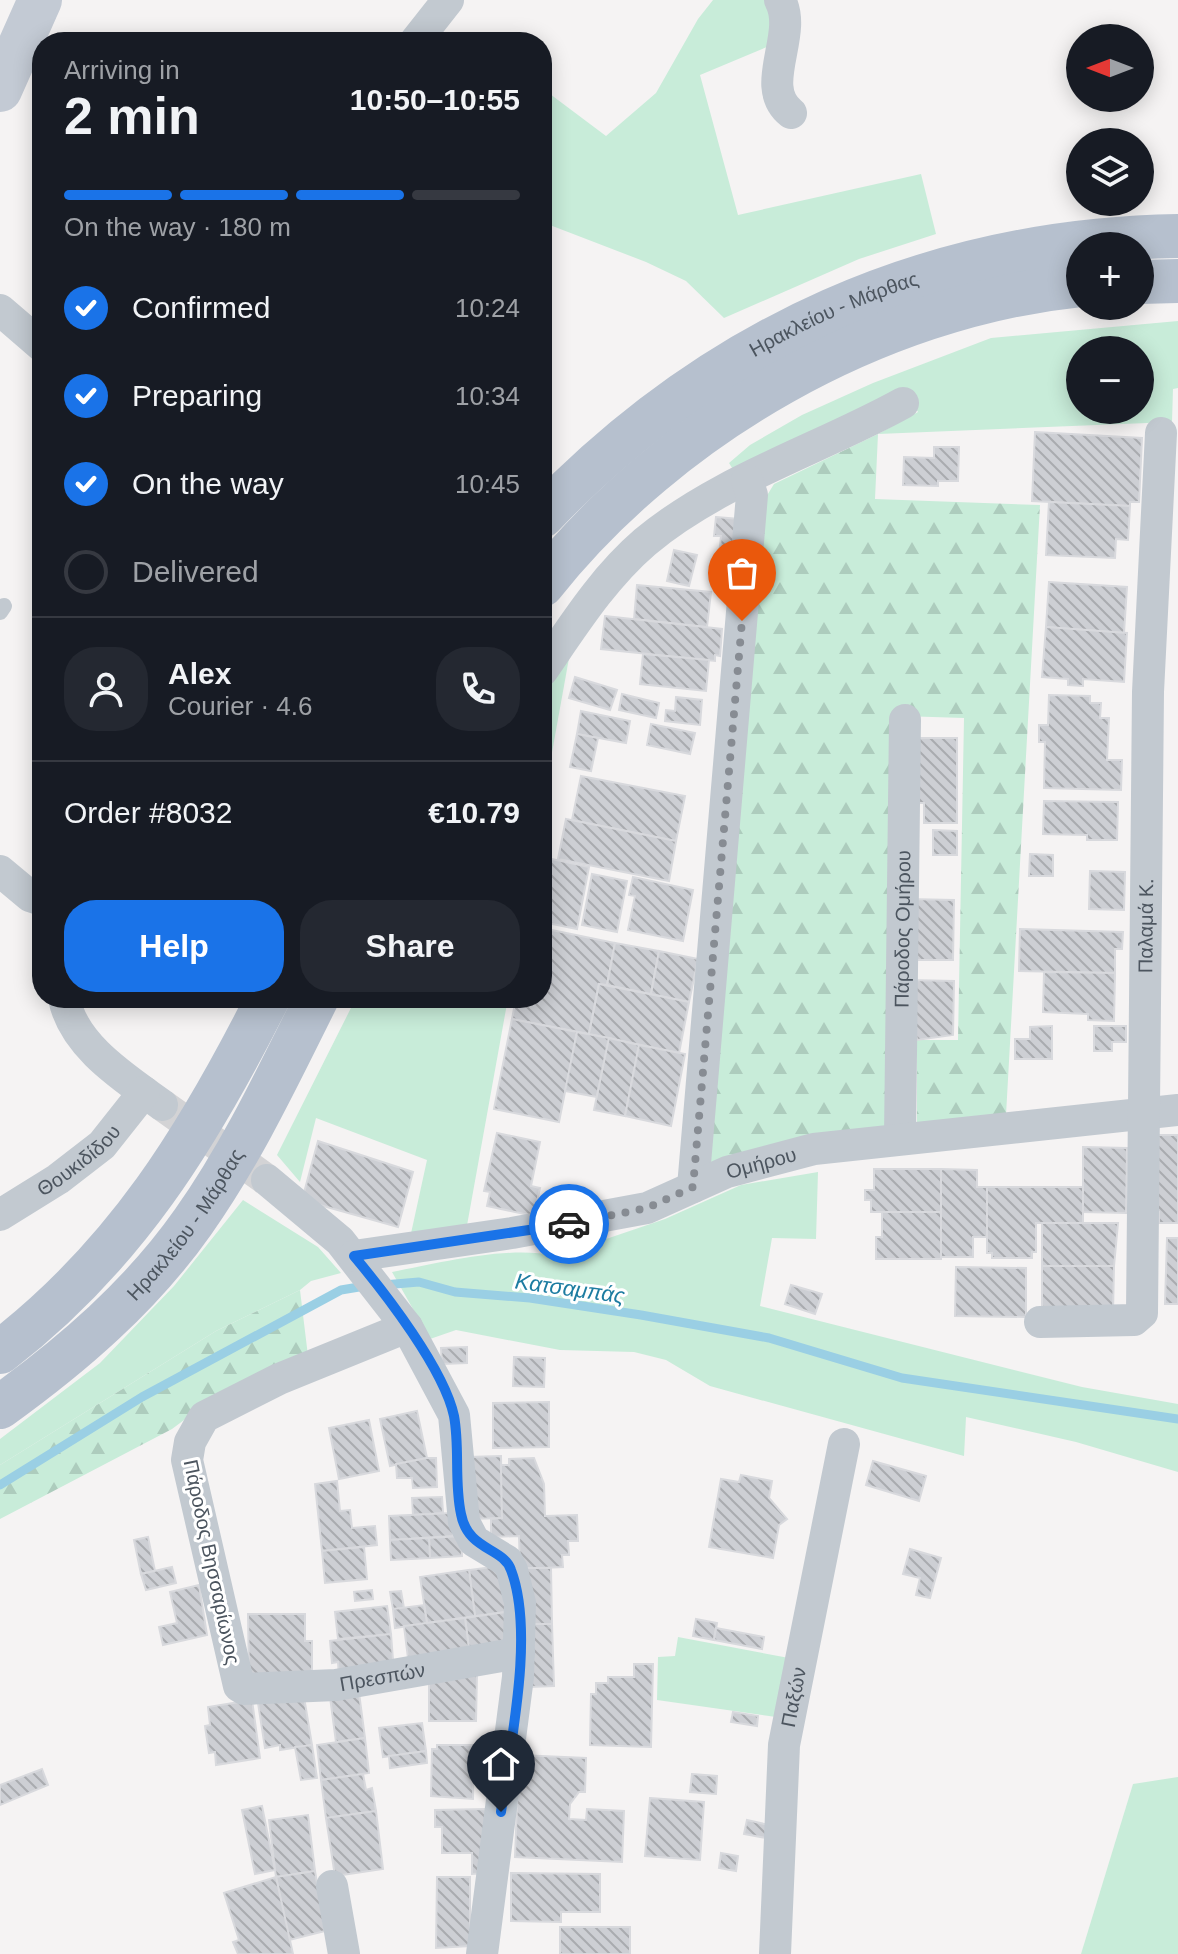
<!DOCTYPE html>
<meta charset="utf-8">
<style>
body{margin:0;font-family:Arial,sans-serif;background:#242831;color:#f1f3f6;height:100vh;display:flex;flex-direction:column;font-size:30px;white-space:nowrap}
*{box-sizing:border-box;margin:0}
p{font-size:26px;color:#9ea1a6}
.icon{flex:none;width:44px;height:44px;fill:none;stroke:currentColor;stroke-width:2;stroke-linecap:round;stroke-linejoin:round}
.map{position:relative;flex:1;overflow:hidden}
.panel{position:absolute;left:32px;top:32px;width:520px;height:976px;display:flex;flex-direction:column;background:#171b24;border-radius:32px;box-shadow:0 4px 20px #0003}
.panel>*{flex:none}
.needle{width:52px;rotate:270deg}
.buttons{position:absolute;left:1066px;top:24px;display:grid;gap:16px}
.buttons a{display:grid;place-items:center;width:88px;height:88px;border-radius:50%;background:#171b24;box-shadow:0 4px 20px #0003;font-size:40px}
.pin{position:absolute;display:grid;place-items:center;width:68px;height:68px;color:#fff;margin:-82px -34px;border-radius:50% 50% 50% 0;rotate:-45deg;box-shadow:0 0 8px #0007}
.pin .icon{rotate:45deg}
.courier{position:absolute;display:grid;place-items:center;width:80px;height:80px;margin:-40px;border:6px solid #1a73e8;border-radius:50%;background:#fff;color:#222;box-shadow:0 2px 10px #0007}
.headline em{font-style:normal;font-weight:700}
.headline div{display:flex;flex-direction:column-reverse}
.headline{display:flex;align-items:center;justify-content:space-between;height:136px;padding:0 32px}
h1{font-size:52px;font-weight:700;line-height:60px}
.bar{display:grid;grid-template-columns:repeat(4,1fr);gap:12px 8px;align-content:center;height:96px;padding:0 32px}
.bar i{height:10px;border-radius:6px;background:#363941}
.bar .active{background:#1a73e8}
.bar p{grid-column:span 4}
.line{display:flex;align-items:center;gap:20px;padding:0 32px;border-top:2px solid #363941}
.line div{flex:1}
.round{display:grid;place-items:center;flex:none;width:84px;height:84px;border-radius:32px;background:#242831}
ol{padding:0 32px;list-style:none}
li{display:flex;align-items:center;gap:24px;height:88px}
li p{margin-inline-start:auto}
li .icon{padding:8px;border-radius:50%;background:#1a73e8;color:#fff;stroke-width:4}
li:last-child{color:#9ea1a6}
li i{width:44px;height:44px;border:4px solid #363941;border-radius:50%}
.cta{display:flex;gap:16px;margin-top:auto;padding:16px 32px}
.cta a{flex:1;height:92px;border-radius:32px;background:#1a73e8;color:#fff;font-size:32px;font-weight:700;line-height:92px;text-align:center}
.cta a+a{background:#242831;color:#f1f3f6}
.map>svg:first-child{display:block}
</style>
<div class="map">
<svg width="1178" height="1954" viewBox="0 0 1178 1954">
<defs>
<pattern id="forest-firs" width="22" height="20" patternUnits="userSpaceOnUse" patternTransform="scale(2)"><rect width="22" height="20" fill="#c8ecd9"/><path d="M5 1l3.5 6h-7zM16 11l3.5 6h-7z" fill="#adccbd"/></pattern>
<pattern id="building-back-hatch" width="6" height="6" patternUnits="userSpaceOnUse" patternTransform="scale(2)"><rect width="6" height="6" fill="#cdcfd4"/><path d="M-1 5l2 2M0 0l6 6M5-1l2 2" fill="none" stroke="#a9abaf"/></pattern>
</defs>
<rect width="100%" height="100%" fill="#f5f3f3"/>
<g fill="#c8ecd9" fill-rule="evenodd">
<path d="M713,0H768L774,44L700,75L738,215L921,174L936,234L859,259L724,318L686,281L646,262L542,222V88L606,136L656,93L698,19Z"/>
<path d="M1178,321V388L1173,389L1172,422L878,434L918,412L905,392L734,471L729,463L750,445L802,415L873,383L991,338ZM1080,350H1140V410H1080Z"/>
<path d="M571,647L542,808V700Z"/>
<path d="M356,998H508L466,1231L410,1238L427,1160L316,1118L300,1182L277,1155Z"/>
<path d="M818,1172L816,1239L772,1238L760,1306L1082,1387L1178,1404V1472L1076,1442L966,1417L964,1456L710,1386L666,1360L634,1352L560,1350L456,1330L430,1339L392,1272C440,1263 508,1245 556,1256L665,1219L741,1185Z"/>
<path d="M243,1200L318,1247L341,1273L311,1281L300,1290L216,1331L0,1465V1439L100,1363L174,1286Z"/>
<path d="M678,1637L789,1658L776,1717L657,1700L658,1657L675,1656Z"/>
<path d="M1178,1777V1954H1081L1133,1784Z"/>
</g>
<g fill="url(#forest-firs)">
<path d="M878,434L875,499L1040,505L1006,1115L917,1127V1040H958L964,718L901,716L887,1129L707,1165L763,502L774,484Z"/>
<path d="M300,1290L308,1356L215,1397L172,1429L0,1519V1465L216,1331Z"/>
</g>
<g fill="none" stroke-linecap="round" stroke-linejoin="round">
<g stroke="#9acfe4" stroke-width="9">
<path d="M383,1285L419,1282L455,1292L530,1298L641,1315L769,1338L902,1378L1178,1419"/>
<path d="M0,1485L142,1397L341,1290L365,1286"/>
</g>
</g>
<g fill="url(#building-back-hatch)" stroke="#d8d9dd" stroke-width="2">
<path d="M1035,432L1142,438L1139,502H1130V506L1032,501Z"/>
<path d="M934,447H959L958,481H938V486L903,485L904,457L934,458Z"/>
<path d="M1049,502L1130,506L1128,540L1116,539L1115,558L1046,555Z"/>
<path d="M716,517L739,519L736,557L719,555L721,536H714Z"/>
<path d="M674,550L697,555L689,586L667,581Z"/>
<path d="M1049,582L1127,587L1124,633L1046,627Z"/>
<path d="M637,585L711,592L707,627L634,619Z"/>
<path d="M605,616L722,629L720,656L715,655V661L601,649Z"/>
<path d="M1046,627L1127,633L1124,682L1083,679V686L1068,685V679L1042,677Z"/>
<path d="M643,654L709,660L706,691L640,684Z"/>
<path d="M575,677L617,690L610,710L569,698Z"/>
<path d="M622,694L659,703L656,718L619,710Z"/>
<path d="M1049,695L1090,696V703H1101L1100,718H1109L1107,760H1122L1121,790L1044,788L1045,742H1039V725H1048Z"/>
<path d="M676,697L702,700L700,725L665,721L666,710L675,711Z"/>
<path d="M581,711L630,721L626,743L577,734Z"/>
<path d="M651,724L695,733L690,754L647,745Z"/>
<path d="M577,734L598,738L591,771L570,767Z"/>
<path d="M919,738H957V823H924V803H919Z"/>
<path d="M581,776L685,796L676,841L572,820Z"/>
<path d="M1044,801L1118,802L1117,840H1087V835L1043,834Z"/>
<path d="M566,819L676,841L669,881L558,859Z"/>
<path d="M933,830L957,831V855H933Z"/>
<path d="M1030,854L1053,855V876H1029Z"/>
<path d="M547,858L589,867L577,929L542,922V882Z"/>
<path d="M1090,871L1125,872L1124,910L1089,909Z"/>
<path d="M592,874L627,881L617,932L582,925Z"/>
<path d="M633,877L693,890L683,941L628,930L635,896L629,895Z"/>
<path d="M907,899L954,900L953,960H906Z"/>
<path d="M542,928L615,943L607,985L599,984L589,1034L512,1019L516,998H542Z"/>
<path d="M1020,929L1123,932L1122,949H1115V973L1019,971Z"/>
<path d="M615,943L659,951L651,994L607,985Z"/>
<path d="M659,951L698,959L689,1002L651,994Z"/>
<path d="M1044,972L1115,973L1114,1021L1088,1020V1014L1043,1012Z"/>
<path d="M907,980L954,981L953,1035L917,1040Z"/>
<path d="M599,984L689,1002L679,1053L589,1034Z"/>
<path d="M512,1019L577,1032L559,1122L494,1109Z"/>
<path d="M1052,1026V1059H1015V1039H1030V1027Z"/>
<path d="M1094,1026H1126V1042H1112V1051H1094Z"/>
<path d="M577,1032L609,1038L597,1097L565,1091Z"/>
<path d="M609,1038L639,1045L625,1116L594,1110Z"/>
<path d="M639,1045L685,1054L671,1126L625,1116Z"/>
<path d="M497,1133L540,1142L531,1186L540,1188L534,1216L487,1206L490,1192L484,1191Z"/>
<path d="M1149,1135H1178V1223H1159V1212H1150Z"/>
<path d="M318,1141L413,1172L398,1227L302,1200Z"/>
<path d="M1083,1147L1127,1148L1126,1213L1083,1212Z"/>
<path d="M874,1169H941V1212H871V1200H865V1190H874Z"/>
<path d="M941,1169L977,1170V1187H987V1237H973V1257H941Z"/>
<path d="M987,1187H1083V1223H1036V1252H1032V1258H992V1253H987Z"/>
<path d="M882,1212H941V1259H876V1237H882Z"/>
<path d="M1042,1223H1118L1114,1266H1042Z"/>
<path d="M1167,1238H1178V1304H1165Z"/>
<path d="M1042,1266H1114L1113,1313H1042Z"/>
<path d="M956,1267L1026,1268V1317L955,1316Z"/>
<path d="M791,1285L822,1294L815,1314L785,1304Z"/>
<path d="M467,1347V1363L442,1364L441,1348Z"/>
<path d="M514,1357L545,1358L544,1387L513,1386Z"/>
<path d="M549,1402V1447L493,1448V1403Z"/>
<path d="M417,1411L427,1458L390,1466L380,1419Z"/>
<path d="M369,1420L379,1471L339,1479L329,1428Z"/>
<path d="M501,1456L502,1518L470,1519L468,1457Z"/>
<path d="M427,1458H436L437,1487L413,1488L412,1478H397L396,1464Z"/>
<path d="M534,1458L544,1484L545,1516L577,1515L578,1541H568L569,1555H562L563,1567L520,1569L519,1536L491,1537V1519L502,1518L501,1465H509V1459Z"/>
<path d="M873,1461L926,1476L919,1501L866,1485Z"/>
<path d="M741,1475L772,1481L769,1498L787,1519L779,1525L773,1558L709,1547L721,1479L739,1482Z"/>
<path d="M337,1481L340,1511L350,1510L352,1528L375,1526L377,1545L322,1551L315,1484Z"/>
<path d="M442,1497L443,1513L413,1515L412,1498Z"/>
<path d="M452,1513L453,1536L390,1540L389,1516Z"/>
<path d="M461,1536L462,1556L430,1558L429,1538Z"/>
<path d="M148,1537L155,1571L141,1574L134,1540Z"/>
<path d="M429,1538L430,1558L391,1560L390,1540Z"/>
<path d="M364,1547L367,1579L325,1583L322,1551Z"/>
<path d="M910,1549L941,1558L930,1598L916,1595L920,1578L903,1574Z"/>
<path d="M499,1566L506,1612L475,1616L469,1570Z"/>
<path d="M172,1567L176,1583L146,1590L141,1574Z"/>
<path d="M527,1568H551L552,1624H529Z"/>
<path d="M469,1570L475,1616L427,1623L420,1577Z"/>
<path d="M199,1585L207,1635L163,1645L159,1627L177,1623L170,1592Z"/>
<path d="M372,1590L373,1599L355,1601L354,1592Z"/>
<path d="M401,1591L404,1608L393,1609L390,1592Z"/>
<path d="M424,1605L427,1623L395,1628L393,1609Z"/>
<path d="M387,1606L391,1634L338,1639L335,1612Z"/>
<path d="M506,1612L510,1643L469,1649L465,1618Z"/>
<path d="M248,1614H305V1641H312V1672L249,1677Z"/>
<path d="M465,1618L469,1649L408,1658L404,1626Z"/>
<path d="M696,1619L717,1623L714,1640L693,1636Z"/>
<path d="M529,1624H552L554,1686L530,1687Z"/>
<path d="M716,1628L764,1637L762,1649L714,1640Z"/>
<path d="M391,1634L393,1660L339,1676L338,1662L332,1663L330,1641Z"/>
<path d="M634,1664H653L651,1747L590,1745L591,1694H596V1683H608V1677H634Z"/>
<path d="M429,1673L477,1674L476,1721H429Z"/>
<path d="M303,1691L312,1745L280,1750V1745L265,1748L258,1703Z"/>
<path d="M359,1693L365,1738L336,1742L330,1697Z"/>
<path d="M252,1700L260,1758L216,1765L215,1752L209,1753L205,1726L210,1725L208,1707Z"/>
<path d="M733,1712L758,1716L757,1726L731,1722Z"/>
<path d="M422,1723L426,1751L383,1757L379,1728Z"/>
<path d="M365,1738L369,1773L321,1780L317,1745Z"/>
<path d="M312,1745L317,1778L301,1780L295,1747Z"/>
<path d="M437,1745H474L473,1799L431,1796L432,1749H437Z"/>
<path d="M426,1751L427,1763L390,1768L389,1756Z"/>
<path d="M519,1755L586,1758L585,1792H579L570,1804L569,1819L586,1820L587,1809L624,1811L622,1862L515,1857Z"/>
<path d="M42,1769L48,1785L0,1805V1785Z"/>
<path d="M363,1774L366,1790L372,1788L376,1811L326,1818L321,1780Z"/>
<path d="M692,1774L717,1776L716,1794L690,1792Z"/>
<path d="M650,1798L704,1802L700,1860L645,1856Z"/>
<path d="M262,1806L275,1870L255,1874L242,1810Z"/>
<path d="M486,1809V1873L472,1874V1853H442V1827H435V1810Z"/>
<path d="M376,1811L383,1869L335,1876L326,1818Z"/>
<path d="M308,1815L315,1871L276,1877L269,1820Z"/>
<path d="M747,1820L769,1825L766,1838L744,1834Z"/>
<path d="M721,1853L738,1856L736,1871L719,1868Z"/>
<path d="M315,1871L325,1931L289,1940L276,1877Z"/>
<path d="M511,1873L600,1874V1912H561V1922L511,1921Z"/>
<path d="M276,1877L293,1954H238L233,1942L239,1940L224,1893Z"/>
<path d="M437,1877H470V1946L436,1948Z"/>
<rect x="560" y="1927" width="70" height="27"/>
</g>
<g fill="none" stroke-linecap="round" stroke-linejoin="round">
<path stroke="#d3d3d5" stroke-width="32" stroke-dasharray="32 16" stroke-linecap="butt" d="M162,1105L267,1180"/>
<path stroke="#c2c9d0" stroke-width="16" d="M0,612L4,606"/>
<g stroke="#c2c9d0" stroke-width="32">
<path d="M780,0C799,35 757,86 791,113"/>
<path d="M415,42L448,0"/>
<path d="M0,310L42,346"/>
<path d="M542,671C573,626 603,578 645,542C719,480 820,449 903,403"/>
<path d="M0,871L30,896L42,900"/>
<path d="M64,998C73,1046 125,1078 162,1105"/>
<path id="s1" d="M900,1137L905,720"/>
<path d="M267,1180L340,1241L407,1327L454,1415L464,1522L474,1541L507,1561L512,1570L520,1603L518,1677L482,1954"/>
<path d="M693,1187L752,495L747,480"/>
<path id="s2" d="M0,1215L58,1179L102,1145L144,1092"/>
<path id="s3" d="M354,1256L512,1233L647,1208L727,1172L814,1149L1178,1110"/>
<path id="s4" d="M1040,1322L1134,1320L1142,1313L1148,692L1161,433"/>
<path id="s5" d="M407,1327L279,1379L204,1417L190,1442L187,1460L239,1686L244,1689L336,1685L519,1653"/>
<path d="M332,1886L344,1954"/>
<path id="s6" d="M775,1954L784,1745L844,1444"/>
</g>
<path stroke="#c3cad4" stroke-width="44" d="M0,90L40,0"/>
<g stroke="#b6c0ce" stroke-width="44">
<path d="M1140,282L1178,281"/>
<path id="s7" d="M542,516C714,337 930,240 1178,236"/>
<path d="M542,585C669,425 876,306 1080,285"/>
<path d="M0,1352C125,1256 198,1137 268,998"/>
<path id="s8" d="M0,1407C72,1355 141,1296 193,1222C242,1153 279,1074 317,998"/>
</g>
</g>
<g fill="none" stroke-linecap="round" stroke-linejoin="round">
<path stroke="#878c93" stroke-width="8" stroke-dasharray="0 14.4" d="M569,1224L647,1208L693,1187L742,621"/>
<path stroke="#1a73e8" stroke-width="10" d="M501,1812C510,1745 535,1633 511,1570C503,1547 468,1551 461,1514C454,1482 460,1448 454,1416C444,1369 385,1293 354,1256L569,1224"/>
</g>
<g text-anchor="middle" stroke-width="6" stroke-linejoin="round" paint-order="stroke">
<g font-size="20" fill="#4c555f" stroke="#fff">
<text dy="7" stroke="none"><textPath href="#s7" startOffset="358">Ηρακλείου - Μάρθας</textPath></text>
<text dy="7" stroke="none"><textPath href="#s4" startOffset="492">Παλαμά Κ.</textPath></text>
<text dy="7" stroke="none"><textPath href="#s1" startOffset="208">Πάροδος Ομήρου</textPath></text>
<text dy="7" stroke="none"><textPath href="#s2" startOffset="96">Θουκιδίδου</textPath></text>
<text dy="7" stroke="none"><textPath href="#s3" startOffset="420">Ομήρου</textPath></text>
<text dy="7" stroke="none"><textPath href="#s8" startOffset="262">Ηρακλείου - Μάρθας</textPath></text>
<text transform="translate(212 1562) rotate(78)" y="7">Πάροδος Βησσαρίωνος</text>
<text dy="7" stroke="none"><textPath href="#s5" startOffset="646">Πρεσπών</textPath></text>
<text dy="7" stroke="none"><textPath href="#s6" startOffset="258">Παξών</textPath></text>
</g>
<g font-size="22" font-style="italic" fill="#1d7ca1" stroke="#fff">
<text transform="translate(570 1288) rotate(8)" y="8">Κατσαμπάς</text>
</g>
</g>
</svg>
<div class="buttons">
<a><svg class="needle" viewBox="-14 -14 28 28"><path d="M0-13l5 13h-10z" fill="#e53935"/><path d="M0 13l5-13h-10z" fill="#9ea1a6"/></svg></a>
<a><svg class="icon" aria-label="layers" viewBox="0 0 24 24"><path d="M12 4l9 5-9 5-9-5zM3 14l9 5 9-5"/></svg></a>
<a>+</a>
<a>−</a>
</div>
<div class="pin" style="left:742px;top:621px;background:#ea580c"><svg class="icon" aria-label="bag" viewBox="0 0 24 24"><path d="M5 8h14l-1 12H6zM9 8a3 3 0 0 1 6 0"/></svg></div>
<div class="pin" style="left:501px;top:1812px;background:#1f2937"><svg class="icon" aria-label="home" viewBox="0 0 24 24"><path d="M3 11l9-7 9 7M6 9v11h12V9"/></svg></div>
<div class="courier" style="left:569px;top:1224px"><svg class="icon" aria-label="car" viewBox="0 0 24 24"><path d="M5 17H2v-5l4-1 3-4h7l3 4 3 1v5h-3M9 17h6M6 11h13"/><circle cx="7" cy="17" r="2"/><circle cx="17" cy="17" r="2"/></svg></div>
<section class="panel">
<div class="headline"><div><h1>2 min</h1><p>Arriving in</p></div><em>10:50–10:55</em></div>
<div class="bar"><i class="active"></i><i class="active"></i><i class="active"></i><i></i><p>On the way · 180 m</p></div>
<ol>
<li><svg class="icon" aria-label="check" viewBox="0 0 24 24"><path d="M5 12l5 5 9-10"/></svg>Confirmed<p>10:24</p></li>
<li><svg class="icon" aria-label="check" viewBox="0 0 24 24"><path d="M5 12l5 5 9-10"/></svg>Preparing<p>10:34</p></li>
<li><svg class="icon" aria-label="check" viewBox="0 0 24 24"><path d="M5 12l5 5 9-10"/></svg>On the way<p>10:45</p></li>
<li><i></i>Delivered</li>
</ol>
<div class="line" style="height:144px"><a class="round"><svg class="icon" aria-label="person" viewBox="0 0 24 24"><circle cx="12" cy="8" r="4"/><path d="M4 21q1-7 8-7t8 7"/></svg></a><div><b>Alex</b><p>Courier · 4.6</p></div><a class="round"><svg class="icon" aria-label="phone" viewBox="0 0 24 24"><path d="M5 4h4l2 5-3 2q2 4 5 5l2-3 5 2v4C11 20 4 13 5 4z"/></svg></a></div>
<div class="line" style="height:104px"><div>Order #8032</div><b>€10.79</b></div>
<div class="cta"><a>Help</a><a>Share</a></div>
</section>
</div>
